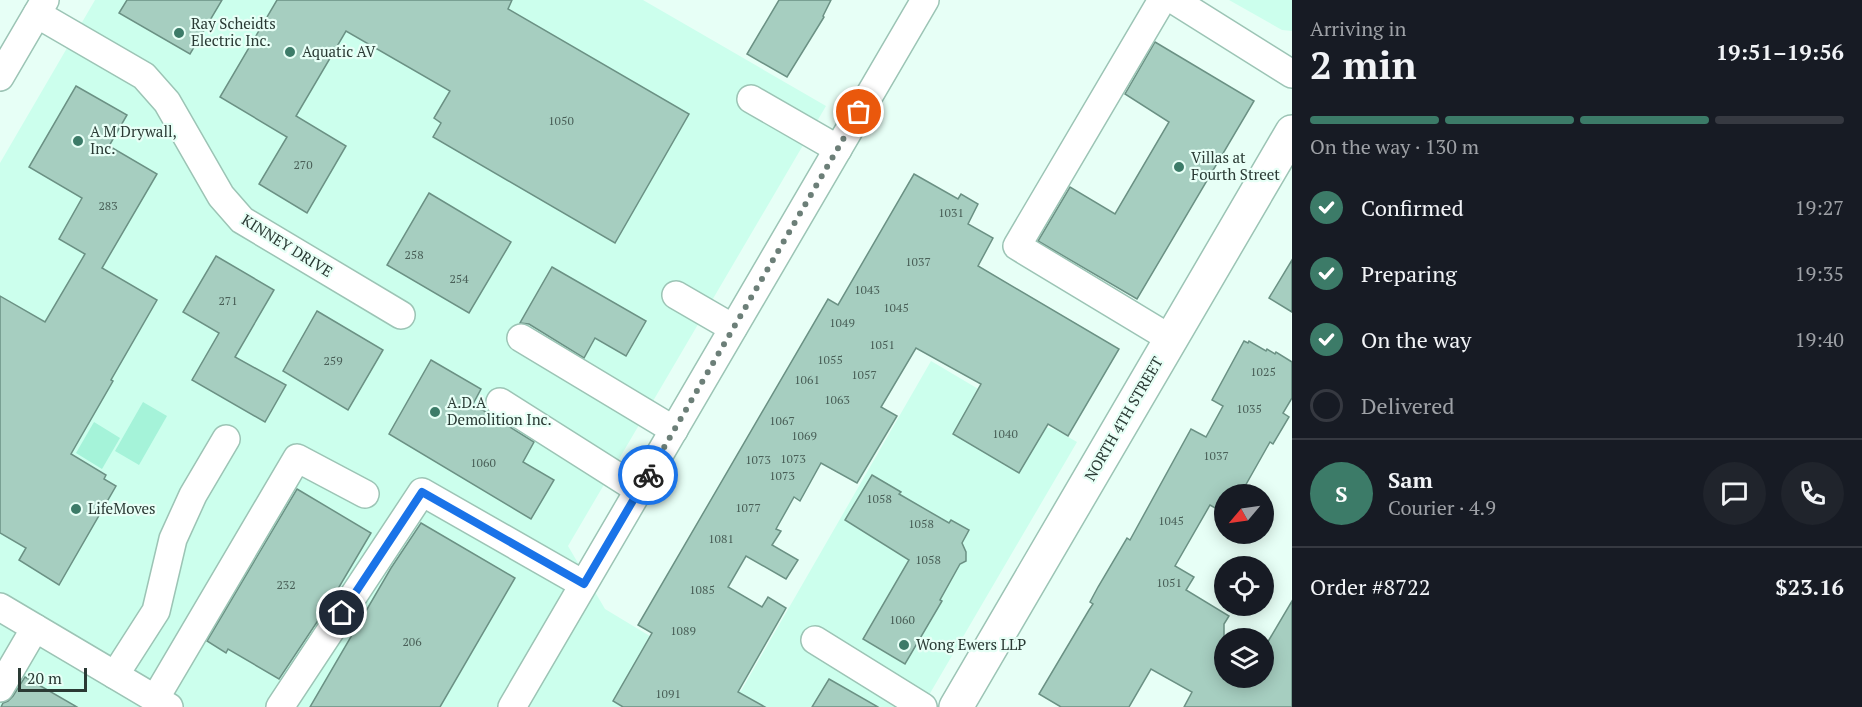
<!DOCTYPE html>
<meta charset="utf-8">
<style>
body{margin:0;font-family:"PT Serif",serif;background:#20242c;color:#f1f3f6;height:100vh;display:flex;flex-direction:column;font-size:22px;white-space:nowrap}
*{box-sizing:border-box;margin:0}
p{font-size:20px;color:#9ea1a6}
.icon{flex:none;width:33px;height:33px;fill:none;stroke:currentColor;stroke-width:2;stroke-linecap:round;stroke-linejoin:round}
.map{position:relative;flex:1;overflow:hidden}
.side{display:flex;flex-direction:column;background:#171b24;width:570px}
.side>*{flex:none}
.needle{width:39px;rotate:241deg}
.fabs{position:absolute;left:1214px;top:484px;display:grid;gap:12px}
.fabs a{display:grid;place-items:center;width:60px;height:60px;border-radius:50%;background:#171b24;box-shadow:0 3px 15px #0003;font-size:30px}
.scale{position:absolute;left:18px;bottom:15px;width:69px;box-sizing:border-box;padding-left:6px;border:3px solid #2a3a34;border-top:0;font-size:16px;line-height:21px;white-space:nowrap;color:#2a3a34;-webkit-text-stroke:4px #e7fff6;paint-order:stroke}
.pin{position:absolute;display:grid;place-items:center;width:51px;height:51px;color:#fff;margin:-26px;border:3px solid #fff;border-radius:50%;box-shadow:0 2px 6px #0007}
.courier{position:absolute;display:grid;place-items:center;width:60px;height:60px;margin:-30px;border:4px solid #1a73e8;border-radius:50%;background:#fff;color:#222;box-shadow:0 2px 8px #0007}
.overview em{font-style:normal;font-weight:700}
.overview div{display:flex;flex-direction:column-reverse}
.overview{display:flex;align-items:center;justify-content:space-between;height:102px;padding:0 18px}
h1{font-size:39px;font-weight:700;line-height:45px}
.bar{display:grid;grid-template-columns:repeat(4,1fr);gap:9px 6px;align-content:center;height:72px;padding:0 18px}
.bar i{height:8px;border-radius:4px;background:#363941}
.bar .on{background:#3c7b68}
.bar p{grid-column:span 4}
.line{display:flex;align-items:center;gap:15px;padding:0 18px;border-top:2px solid #363941}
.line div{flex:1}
.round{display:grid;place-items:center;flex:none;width:63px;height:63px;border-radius:32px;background:#20242c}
ol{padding:0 18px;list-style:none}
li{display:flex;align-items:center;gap:18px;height:66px}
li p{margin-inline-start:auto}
li .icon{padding:6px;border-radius:50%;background:#3c7b68;color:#fff;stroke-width:4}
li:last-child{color:#9ea1a6}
li i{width:33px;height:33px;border:3px solid #363941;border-radius:50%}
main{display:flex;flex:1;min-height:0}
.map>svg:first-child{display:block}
</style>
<main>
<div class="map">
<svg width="1292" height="707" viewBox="0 0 1292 707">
<rect width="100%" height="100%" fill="#e7fff6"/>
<g fill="#ccffed">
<path d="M95,0H643L826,106L568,546L605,609L741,691L931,361L1039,425L1056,430L1077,442L922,707H0V163Z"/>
<path d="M1229,0H1292V31L1282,30Z"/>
</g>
<g fill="#a5f3d9">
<path d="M143,402L167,416L139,465L115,451Z"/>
<path d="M94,422L120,438L102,469L76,453Z"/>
</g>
<g fill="#a6cec0" stroke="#6b9184" stroke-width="1.5">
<path d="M127,0H222L190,54L119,13Z"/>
<path d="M277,0H512L508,9L689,114L615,243L433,137L441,123L434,118L450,91L346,31L296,116L346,146L307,213L259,184L287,137L220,97Z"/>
<path d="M779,0H831L823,16L824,17L787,77L747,54Z"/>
<path d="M1155,42L1254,101L1137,299L1038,241L1070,187L1115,214L1169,122L1125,94Z"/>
<path d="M76,86L127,115L109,146L157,174L102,268L157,300L111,380L113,381L71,454L106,475L104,479L116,486L59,585L19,560L26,548L0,533V296L45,322L85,254L59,239L82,198L29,167Z"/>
<path d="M914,174L958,199L961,194L978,204L968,224L993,238L978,266L1119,349L1068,436L1048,424L1019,473L953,434L981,384L916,348L881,407L897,416L857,483L821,463L800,501L794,497L776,529L781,531L772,545L798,560L786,579L746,556L728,587L762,607L768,597L786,608L738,692L765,707H623L613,701L652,633L638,625L828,299L838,305Z"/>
<path d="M429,193L511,242L469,313L387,265Z"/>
<path d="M216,256L274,290L235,357L286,385L265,422L192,380L219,333L183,312Z"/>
<path d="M1292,260V312L1269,298Z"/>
<path d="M552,267L646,321L626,356L595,338L584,358L529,324L520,323Z"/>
<path d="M317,311L383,350L348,410L283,371Z"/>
<path d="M1244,341L1248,343L1249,341L1266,351L1267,349L1275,354L1276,352L1292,362V398L1283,413L1289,417L1273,444L1270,442L1240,495H1224V513L1210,505L1175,566L1194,577L1186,590L1229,616L1224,624V678H1263V650L1292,601V707H1184L1192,692L1151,669L1129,707H1061L1039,694L1089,610L1093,604L1090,602L1098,587L1127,538L1130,540L1191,429L1206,437L1223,406L1212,400Z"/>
<path d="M431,360L481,389L473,404L534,442L523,462L554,480L531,519L389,434Z"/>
<path d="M872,475L901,492L899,494L949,523L951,520L969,530L962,543L966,552V561L960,564L940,600L942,601L905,664L863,639L909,560L845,520Z"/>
<path d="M297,489L371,533L329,604L279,679L228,649L226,653L207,641Z"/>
<path d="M421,523L515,578L440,707H310L391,568Z"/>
<path d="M25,677L77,707H1L3,703L8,701L13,696Z"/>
<path d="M829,679L878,707H812Z"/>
</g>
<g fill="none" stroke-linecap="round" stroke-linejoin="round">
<defs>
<g id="minor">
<path d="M1162,0L1017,246L1171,339"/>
<path d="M1174,0L1292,74"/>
<path d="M37,14L144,76L167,102L221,196L242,220L401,315"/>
<path d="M0,77L45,0"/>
<path d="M751,99L838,149"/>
<path d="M676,295L733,328"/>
<path d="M521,338L674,430"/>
<path d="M500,402L639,490"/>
<path d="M0,607L169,707"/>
<path d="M815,640L923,707"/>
<path d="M115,675L156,611L173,539L193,495L226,439"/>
<path d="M0,688L35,628"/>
<path d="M155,699L297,458L365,494"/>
<path d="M280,707L422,492L583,584"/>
<path d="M512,707L925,0"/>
</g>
<path id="major" d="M956,707L1292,132"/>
</defs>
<use href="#minor" stroke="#9cc4b5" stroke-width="30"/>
<use href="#major" stroke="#9cc4b5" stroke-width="36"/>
<use href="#minor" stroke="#fff" stroke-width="27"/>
<use href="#major" stroke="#fff" stroke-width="33"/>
</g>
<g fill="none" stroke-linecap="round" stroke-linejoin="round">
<path stroke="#6c7f78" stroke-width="6" stroke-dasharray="0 10.8" d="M648,475L859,112"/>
<path stroke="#1a73e8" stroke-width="8" d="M342,613L422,492L584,584L648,475"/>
</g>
<g fill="#3c7b68" stroke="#e7fff6" stroke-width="2">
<circle cx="179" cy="33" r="6"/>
<circle cx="290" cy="52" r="6"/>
<circle cx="78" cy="141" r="6"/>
<circle cx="1179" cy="167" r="6"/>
<circle cx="435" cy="412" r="6"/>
<circle cx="76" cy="509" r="6"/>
<circle cx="904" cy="645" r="6"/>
</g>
<g text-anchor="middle" stroke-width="4.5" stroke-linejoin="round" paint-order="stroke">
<g font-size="12" fill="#495f57">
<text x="561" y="125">1050</text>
<text x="303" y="169">270</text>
<text x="108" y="210">283</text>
<text x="951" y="217">1031</text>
<text x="414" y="259">258</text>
<text x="918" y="266">1037</text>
<text x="459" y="283">254</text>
<text x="867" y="294">1043</text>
<text x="228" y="305">271</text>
<text x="896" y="312">1045</text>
<text x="842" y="327">1049</text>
<text x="882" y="349">1051</text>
<text x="830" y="364">1055</text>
<text x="333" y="365">259</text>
<text x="1263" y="376">1025</text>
<text x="864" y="379">1057</text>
<text x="807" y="384">1061</text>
<text x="837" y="404">1063</text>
<text x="1249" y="413">1035</text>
<text x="782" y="425">1067</text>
<text x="1005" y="438">1040</text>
<text x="804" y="440">1069</text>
<text x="1216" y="460">1037</text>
<text x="793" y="463">1073</text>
<text x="758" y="464">1073</text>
<text x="483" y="467">1060</text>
<text x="782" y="480">1073</text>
<text x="879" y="503">1058</text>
<text x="748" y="512">1077</text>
<text x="1171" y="525">1045</text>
<text x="921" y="528">1058</text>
<text x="721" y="543">1081</text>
<text x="928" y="564">1058</text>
<text x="1169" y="587">1051</text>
<text x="286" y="589">232</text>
<text x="702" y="594">1085</text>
<text x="902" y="624">1060</text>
<text x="683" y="635">1089</text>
<text x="412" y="646">206</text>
<text x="668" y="698">1091</text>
</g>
<g font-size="15" fill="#2a3a34" stroke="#e7fff6" text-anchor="start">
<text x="191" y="29">Ray Scheidts<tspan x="191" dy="17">Electric Inc.</tspan></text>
<text x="302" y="57">Aquatic AV</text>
<text x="90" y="137">A M Drywall,<tspan x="90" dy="17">Inc.</tspan></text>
<text x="1191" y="163">Villas at<tspan x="1191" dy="17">Fourth Street</tspan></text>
<text x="447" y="408">A.D.A<tspan x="447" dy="17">Demolition Inc.</tspan></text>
<text x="88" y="514">LifeMoves</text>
<text x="916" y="650">Wong Ewers LLP</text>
</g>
<g font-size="15" fill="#2a3a34" stroke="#e7fff6">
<text transform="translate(287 246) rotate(32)" y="5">KINNEY DRIVE</text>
<text transform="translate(1124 419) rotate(-60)" y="5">NORTH 4TH STREET</text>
</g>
</g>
</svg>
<div class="fabs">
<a><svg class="needle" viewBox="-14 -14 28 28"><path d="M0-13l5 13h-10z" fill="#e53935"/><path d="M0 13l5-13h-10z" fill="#9ea1a6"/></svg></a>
<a><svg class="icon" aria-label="locate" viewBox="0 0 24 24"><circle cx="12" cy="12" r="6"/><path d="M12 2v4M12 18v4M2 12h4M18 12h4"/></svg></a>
<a><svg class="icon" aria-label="layers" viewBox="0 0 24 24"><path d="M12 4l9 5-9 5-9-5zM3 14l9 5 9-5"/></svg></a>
</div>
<div class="scale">20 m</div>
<div class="pin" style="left:859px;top:112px;background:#ea580c"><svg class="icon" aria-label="bag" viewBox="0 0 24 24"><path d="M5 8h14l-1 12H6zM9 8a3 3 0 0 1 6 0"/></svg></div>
<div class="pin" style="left:342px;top:613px;background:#1f2937"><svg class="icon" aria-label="home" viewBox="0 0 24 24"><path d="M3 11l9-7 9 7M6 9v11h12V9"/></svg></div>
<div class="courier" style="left:648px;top:475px"><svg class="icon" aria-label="bike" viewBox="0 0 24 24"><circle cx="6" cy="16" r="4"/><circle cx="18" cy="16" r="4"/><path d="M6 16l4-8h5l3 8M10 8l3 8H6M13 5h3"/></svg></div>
</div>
<section class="side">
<div class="overview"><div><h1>2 min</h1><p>Arriving in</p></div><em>19:51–19:56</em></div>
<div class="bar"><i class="on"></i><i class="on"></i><i class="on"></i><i></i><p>On the way · 130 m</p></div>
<ol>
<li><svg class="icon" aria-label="check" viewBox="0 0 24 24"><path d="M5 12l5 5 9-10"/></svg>Confirmed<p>19:27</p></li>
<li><svg class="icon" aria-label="check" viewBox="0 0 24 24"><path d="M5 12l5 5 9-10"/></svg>Preparing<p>19:35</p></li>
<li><svg class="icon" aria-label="check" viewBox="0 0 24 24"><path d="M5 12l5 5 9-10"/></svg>On the way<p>19:40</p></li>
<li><i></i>Delivered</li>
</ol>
<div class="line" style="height:108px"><b class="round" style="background:#3c7b68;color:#fff">S</b><div><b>Sam</b><p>Courier · 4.9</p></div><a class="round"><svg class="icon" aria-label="chat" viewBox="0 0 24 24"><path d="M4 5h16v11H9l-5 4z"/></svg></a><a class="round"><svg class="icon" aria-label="phone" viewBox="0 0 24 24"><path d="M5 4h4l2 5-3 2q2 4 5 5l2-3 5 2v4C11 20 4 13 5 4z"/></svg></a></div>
<div class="line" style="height:78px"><div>Order #8722</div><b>$23.16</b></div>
</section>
</main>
